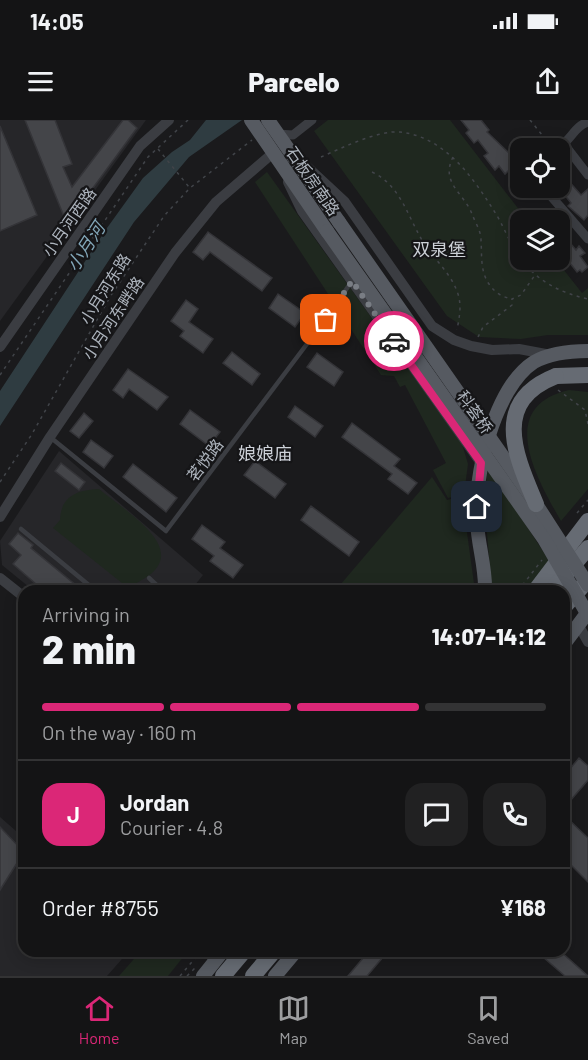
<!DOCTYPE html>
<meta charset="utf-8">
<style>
body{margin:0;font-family:Barlow,"Noto Sans SC",sans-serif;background:#212122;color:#f1f3f6;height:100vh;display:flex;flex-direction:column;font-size:22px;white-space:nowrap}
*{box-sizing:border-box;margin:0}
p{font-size:20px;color:#9d9ea0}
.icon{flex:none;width:33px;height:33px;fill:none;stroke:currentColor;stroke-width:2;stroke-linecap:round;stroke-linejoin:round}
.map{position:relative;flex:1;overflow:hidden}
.sheet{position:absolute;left:18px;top:465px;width:552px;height:372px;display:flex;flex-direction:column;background:#141415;border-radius:18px;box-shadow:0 3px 15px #0003,0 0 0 2px #333334}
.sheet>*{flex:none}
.controls{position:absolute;left:510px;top:18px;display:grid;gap:12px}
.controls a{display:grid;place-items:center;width:60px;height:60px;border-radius:12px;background:#141415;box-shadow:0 3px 15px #0003,0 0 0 2px #333334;font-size:30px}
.pin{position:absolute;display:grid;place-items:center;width:51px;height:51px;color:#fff;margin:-26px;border-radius:12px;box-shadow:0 3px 9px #0006}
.courier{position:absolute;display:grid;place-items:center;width:60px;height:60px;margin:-30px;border:4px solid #db2777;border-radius:50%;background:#fff;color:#222;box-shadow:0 2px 8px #0007}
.overview em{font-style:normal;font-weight:800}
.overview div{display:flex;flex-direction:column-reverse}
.overview{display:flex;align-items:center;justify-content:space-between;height:102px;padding:0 24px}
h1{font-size:39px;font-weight:800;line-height:45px}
.bar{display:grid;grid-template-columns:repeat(4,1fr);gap:9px 6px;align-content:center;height:72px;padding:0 24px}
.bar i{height:8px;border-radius:4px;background:#333334}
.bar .selected{background:#db2777}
.bar p{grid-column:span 4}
.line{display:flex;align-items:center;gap:15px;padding:0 24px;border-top:2px solid #333334}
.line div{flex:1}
.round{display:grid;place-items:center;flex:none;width:63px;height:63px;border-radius:18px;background:#212122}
.status{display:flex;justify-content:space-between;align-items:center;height:42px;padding:0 30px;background:#141415;direction:ltr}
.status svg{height:16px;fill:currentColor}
header{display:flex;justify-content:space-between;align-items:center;height:78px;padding:0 24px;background:#141415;font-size:27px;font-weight:800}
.dock{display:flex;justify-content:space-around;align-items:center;height:84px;border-top:2px solid #333334;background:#141415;font-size:16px;color:#9d9ea0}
.dock a{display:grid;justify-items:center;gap:3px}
.dock .selected{color:#db2777}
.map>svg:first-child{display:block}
</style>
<div class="status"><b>14:05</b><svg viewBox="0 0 49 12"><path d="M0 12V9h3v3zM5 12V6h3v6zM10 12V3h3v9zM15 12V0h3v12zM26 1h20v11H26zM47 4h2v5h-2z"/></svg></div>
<header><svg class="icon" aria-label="menu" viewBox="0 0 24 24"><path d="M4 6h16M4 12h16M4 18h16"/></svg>Parcelo<svg class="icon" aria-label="share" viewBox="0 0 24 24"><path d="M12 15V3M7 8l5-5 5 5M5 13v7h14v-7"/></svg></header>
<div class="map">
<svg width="588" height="856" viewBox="0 0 588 856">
<rect width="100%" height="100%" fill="#1a1a1c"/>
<g fill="#262629">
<path d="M0,0H146L0,201Z"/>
<path d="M59,331L203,455L190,471H34L2,445L0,421Z"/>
<path d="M0,697L24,718V831H129L107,856H0Z"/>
</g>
<g fill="#1f281f">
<path d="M328,0H450L527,100H520V140H556L582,173L588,168V215H548L521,219L479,217L447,196L314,11Z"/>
<path d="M267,52L462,324L468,344L464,374L448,378L433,350L446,343L405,265L400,267L394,256L381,255L255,62Z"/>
<path d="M569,270L588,272V369L561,401C537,359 495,287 569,270Z"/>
<path d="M488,347L550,442L527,471H492L484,379Z"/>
<path d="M432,357L447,380L462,376L475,471H335Z"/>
<path d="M99,369C133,397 203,437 127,467L53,408L60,400C61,376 77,370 99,369Z"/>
<path d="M141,831H188L168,856H119Z"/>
</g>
<path fill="#2f3c41" d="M206,0H242L189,37L134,102L0,306V271L107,108L143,58L172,32L190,20Z"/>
<g fill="#444549" stroke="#343438" stroke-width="1.5">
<path d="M25,0H55L72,44L63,47L72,67L123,0H128L137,8L79,87L63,94Z"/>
<path d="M461,0H481L489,10L487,12L512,36V47L505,54L499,46L495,50L484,36L488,33L478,20L474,23L466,13L469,10Z"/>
<path d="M0,6L37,95L0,111Z"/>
<path d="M564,46L571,54L566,58L581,75L588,69V95L584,100L568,86L571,83L560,69V48Z"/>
<path d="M208,112L272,158L262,171L210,132L203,140L193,132Z"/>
<path d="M570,123L576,130L579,126L585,133L580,136L588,147L582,152L580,150L577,152L562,133Z"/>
<path d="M278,174L305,193L295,207L269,188Z"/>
<path d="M186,180L198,189L189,202L213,219L203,233L180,216L184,211L171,201Z"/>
<path d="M232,232L260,254L252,265L223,243Z"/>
<path d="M317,233L343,252L334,266L307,247Z"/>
<path d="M128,249L168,277L157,290L129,269L123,278L113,270Z"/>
<path d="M295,286L323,306L315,317L288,297Z"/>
<path d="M190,290L220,312L209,326L180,304Z"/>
<path d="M84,293L93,301L79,318L70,311Z"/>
<path d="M352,303L400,339L394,346L417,363L408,374L388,359L392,354L342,317Z"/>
<path d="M91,320L113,336L104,348L83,332Z"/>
<path d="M255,341L286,364L275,378L244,355Z"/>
<path d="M61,343L85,362L79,370L55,351Z"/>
<path d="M133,344L177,378L166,392L123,357Z"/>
<path d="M311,386L359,422L349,436L301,400Z"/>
<path d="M202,405L225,422L220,428L243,445L233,458L210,441L214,436L192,419Z"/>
<path d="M18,413L33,425L31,428L83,471H44L13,444L21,435L9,424Z"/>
<path d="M579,638L588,646V660L564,688V656Z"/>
<path d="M564,695L588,718V762L564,738V729L567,725L564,722Z"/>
<path d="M0,707L24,732L0,770Z"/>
<path d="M369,831H376L383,837L367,856H348Z"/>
<path d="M536,831H560L588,856H565Z"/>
</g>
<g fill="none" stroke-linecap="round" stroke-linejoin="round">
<g stroke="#414449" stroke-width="1.5" stroke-dasharray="3 4.5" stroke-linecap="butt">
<path d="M530,0L547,21"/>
<path d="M158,29L189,67"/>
<path d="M321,37C342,28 378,10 400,12C446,17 474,59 496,94C505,109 510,124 520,138"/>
<path d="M453,37C440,63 464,73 472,94C475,102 481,111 481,120C482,135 480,151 489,164C495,173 502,177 512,179"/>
<path d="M372,52C402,66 408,99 425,125C436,141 452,155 458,174C462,187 459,198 457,210"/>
<path d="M521,140C539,162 561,173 588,179"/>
<path d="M478,217L483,207L512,185V179L521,175L535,155"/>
<path d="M0,255L148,37L188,0"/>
<path d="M558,270L585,290L588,304"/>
<path d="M0,362L32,314L110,177L164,96L190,68L252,20"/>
<path d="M577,393L588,380"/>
<path d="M518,471L542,440"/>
<path d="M180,856L197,836"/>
<path d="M187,856L196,847"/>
</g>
<g stroke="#3b3d42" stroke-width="4.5">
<path d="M50,317L166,411L325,200L352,161"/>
<path d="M21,409L96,471"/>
<path d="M149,458L163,471"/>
<path d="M202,831L212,841"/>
</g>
<g stroke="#3b3d42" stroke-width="9">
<path d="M277,14L293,15L312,0"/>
<path d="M564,24L588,55"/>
<path d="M554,28C571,24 572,7 588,2"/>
<path d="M544,68L588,119"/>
</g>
<g stroke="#3b3d42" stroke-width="10">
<path d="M302,42L345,82L432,206L454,220L471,226L492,230L519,229L551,235"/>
<path d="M288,62L302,91L481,343"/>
<path d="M0,227L140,26L169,0"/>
<path d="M0,397L50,317L175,133L216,82L273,33"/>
<path d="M0,458L24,477"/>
<path d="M579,506L588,522"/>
</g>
<g stroke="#565a61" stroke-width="14">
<path d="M251,0L327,111"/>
<path d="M268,0L339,102"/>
<path d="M485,471C486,448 478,425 477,402C473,358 494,268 534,242C550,233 570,231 588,231"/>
<path d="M564,524L588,492"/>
<path d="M203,856L223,831"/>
<path d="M275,856L296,831"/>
</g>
<g stroke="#666b73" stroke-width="16">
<path d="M556,256L588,255"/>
<path d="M535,471L588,401"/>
<path d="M551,471L588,428"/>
<path d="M564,487L585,463"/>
<path d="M223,856L244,831"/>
<path d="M253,856L274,831"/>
</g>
<g stroke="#565a61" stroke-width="14">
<path d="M339,102L536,384L588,465"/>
<path d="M327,111L544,419L588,495"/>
</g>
<path stroke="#666b73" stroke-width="16" d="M536,384C516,336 490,282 556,256"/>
</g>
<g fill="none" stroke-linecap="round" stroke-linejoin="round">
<path stroke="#797d84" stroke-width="6" stroke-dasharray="0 10.8" d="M326,200L352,161L394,221"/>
<path stroke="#db2777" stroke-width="8" d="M394,221L481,343L477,387"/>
</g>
<g text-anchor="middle" stroke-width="4.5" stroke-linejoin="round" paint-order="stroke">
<g font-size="16" fill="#acb3bc" stroke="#151517">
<text transform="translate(313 61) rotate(55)" y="6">石板房南路</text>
<text transform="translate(69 102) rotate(-55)" y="6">小月河西路</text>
<text transform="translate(105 169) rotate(-58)" y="6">小月河东路</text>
<text transform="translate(113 198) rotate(-56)" y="6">小月河东畔路</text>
<text transform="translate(475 292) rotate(55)" y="6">科荟桥</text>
<text transform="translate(205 340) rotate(-53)" y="6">茗悦路</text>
</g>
<g font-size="18" font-style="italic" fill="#82a6b8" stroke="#151517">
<text transform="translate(86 127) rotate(-57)" y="6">小月河</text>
</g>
<g font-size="18" fill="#cdd1d8" stroke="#151517">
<text x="439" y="136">双泉堡</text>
<text x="265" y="340">娘娘庙</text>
</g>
</g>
</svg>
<div class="controls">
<a><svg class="icon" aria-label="locate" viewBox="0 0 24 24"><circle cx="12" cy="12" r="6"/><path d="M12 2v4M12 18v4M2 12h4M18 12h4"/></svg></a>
<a><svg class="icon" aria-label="layers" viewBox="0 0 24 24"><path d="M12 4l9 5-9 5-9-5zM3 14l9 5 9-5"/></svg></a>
</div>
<div class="pin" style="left:326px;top:200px;background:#ea580c"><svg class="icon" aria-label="bag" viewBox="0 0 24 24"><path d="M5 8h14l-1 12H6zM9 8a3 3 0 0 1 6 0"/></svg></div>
<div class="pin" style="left:477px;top:387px;background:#1f2937"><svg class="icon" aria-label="home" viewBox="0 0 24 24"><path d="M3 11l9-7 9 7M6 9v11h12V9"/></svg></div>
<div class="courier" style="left:394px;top:221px"><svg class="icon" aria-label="car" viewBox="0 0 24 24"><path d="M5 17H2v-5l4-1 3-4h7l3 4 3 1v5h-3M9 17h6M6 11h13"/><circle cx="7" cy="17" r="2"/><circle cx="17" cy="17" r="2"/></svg></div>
<section class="sheet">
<div class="overview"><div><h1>2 min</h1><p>Arriving in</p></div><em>14:07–14:12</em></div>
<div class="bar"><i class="selected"></i><i class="selected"></i><i class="selected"></i><i></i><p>On the way · 160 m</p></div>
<div class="line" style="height:108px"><b class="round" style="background:#db2777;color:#fff">J</b><div><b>Jordan</b><p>Courier · 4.8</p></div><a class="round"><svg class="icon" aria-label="chat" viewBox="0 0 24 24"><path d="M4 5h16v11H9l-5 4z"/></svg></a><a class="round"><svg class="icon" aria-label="phone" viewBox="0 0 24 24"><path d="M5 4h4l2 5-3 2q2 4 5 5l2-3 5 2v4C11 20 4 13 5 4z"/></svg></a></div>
<div class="line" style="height:78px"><div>Order #8755</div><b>¥168</b></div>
</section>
</div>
<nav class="dock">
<a class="selected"><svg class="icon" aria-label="home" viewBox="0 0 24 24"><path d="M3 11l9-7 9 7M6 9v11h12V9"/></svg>Home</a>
<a><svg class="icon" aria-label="map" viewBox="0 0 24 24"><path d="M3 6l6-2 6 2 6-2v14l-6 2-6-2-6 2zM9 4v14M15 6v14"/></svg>Map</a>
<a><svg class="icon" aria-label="saved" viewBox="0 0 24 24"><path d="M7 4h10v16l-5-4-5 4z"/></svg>Saved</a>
</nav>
